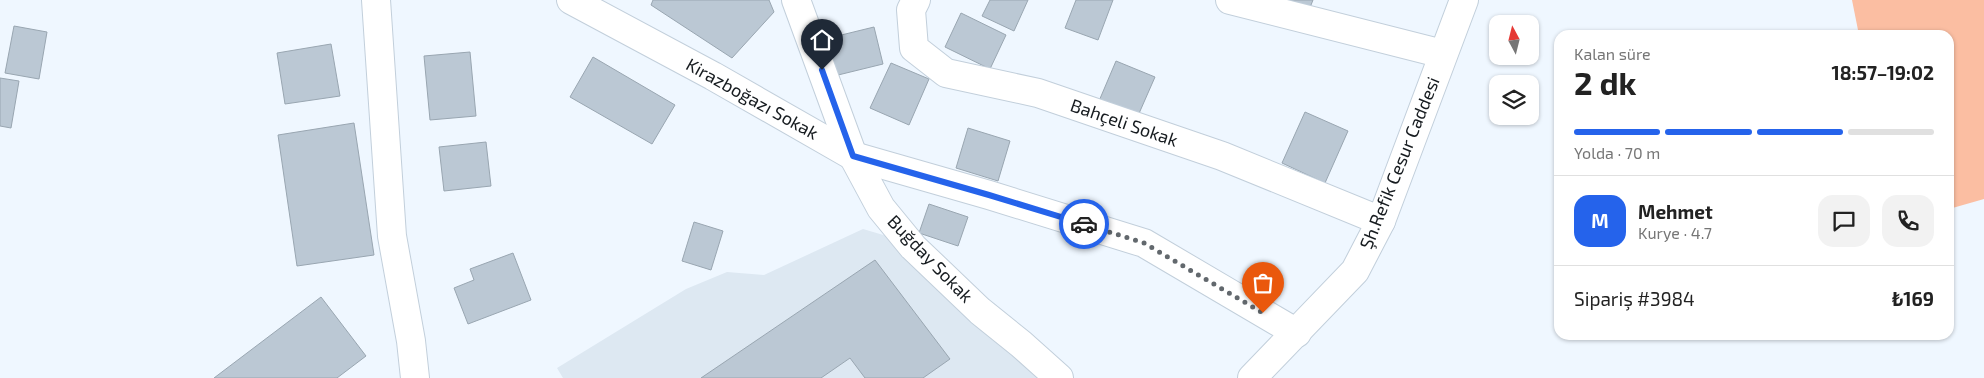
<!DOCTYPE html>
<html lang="tr">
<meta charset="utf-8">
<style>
body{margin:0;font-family:"Exo 2",sans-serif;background:#f2f2f2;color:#222;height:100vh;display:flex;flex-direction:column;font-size:19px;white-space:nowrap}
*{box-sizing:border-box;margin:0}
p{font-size:16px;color:#767676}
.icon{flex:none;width:28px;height:28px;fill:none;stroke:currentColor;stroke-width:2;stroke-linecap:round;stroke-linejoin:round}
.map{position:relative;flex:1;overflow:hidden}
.drawer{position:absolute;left:1554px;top:30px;width:400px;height:310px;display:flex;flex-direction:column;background:#fff;border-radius:15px;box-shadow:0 1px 4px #0004}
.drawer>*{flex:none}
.needle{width:32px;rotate:353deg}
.buttons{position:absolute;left:1489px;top:15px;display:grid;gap:10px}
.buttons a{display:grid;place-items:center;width:50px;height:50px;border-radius:10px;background:#fff;box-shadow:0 1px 4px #0004;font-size:25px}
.pin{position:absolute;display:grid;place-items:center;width:42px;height:42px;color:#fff;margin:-51px -21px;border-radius:50% 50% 50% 0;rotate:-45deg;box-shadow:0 0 5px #0007}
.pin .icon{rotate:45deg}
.courier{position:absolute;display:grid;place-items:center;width:50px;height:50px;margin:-25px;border:4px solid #2563eb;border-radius:50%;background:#fff;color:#222;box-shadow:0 1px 6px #0007}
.headline em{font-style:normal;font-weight:700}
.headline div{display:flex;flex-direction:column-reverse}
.headline{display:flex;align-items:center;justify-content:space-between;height:85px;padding:0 20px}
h1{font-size:32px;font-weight:700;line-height:38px}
.bar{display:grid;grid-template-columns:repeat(4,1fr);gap:8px 5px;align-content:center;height:60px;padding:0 20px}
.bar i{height:6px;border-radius:4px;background:#e0e0e0}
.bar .on{background:#2563eb}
.bar p{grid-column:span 4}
.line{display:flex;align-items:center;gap:12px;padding:0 20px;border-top:1px solid #e0e0e0}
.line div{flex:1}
.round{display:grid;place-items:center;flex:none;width:52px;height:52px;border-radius:15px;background:#f2f2f2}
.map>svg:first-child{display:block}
</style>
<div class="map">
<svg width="1984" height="378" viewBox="0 0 1984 378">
<rect width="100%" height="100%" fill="#eff7ff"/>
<path fill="#dde8f2" d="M863,229L890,237L1038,378H563L557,368L686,289L727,272L764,275Z"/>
<path fill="#fbbea2" d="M1852,0H1984V199L1949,209V35H1859Z"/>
<g fill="#bbc8d4" stroke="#99a6b1">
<path d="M653,0H769L774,12L732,58L651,5Z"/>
<path d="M990,0H1028L1014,31L982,16Z"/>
<path d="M1076,0H1113L1098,40L1065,28Z"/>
<path d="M1282,0H1313L1309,10Z"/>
<path d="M961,13L1006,35L990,69L945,47Z"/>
<path d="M14,26L47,32L39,79L5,73Z"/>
<path d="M874,27L883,64L834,76L825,39Z"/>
<path d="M331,44L340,96L285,104L277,53Z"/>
<path d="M470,52L476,116L430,120L424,56Z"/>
<path d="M593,57L675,105L652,144L570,97Z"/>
<path d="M1116,61L1155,77L1137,118L1099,101Z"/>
<path d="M891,63L929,79L909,125L870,108Z"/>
<path d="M0,78L19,81L11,128L0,126Z"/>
<path d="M1305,112L1348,131L1325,183L1282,163Z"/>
<path d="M354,123L374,255L297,266L278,135Z"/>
<path d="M968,128L1010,141L998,181L956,168Z"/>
<path d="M486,142L491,186L444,191L439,147Z"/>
<path d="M929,204L968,217L958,246L919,233Z"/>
<path d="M694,222L723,231L711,270L682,261Z"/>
<path d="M513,253L531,300L468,324L454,288L474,280L470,269Z"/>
<path d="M875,260L950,359L923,378H865L850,358L821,378H701Z"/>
<path d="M321,297L366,356L337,378H214Z"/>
</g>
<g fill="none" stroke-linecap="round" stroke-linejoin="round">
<defs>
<g id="minor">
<path d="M376,0L392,236L411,341L415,378"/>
<path d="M571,0L713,76L853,156L989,195L1144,243L1297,333"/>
<path d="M796,0L853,156L881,208L913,247L980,311L1021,344L1059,378"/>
<path d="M916,0L911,10L914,48L946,73L1038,93L1222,156L1381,221"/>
<path d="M1230,0L1443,54"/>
<path d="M1252,378L1355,271L1381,221L1464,0"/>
</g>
</defs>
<use href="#minor" stroke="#c2cfdb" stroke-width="30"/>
<use href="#minor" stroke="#fff" stroke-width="28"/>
</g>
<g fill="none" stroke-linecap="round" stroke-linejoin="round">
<path stroke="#62686d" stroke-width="5" stroke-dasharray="0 9" d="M1084,224L1144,243L1263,313"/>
<path stroke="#2563eb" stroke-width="6" d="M822,70L853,156L989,195L1084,224"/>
</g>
<g text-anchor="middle" stroke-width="4.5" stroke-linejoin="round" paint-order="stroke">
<g font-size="18" fill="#161b1f" stroke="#fff">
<text transform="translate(752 99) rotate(29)" y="6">Kirazboğazı Sokak</text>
<text transform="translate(1124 123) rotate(19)" y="6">Bahçeli Sokak</text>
<text transform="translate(1400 163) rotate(-68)" y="6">Şh.Refik Cesur Caddesi</text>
<text transform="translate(930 259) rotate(46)" y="6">Buğday Sokak</text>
</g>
</g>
</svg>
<div class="buttons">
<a><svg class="needle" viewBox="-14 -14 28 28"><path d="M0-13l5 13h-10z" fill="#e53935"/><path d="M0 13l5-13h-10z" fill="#767676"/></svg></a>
<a><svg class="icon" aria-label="layers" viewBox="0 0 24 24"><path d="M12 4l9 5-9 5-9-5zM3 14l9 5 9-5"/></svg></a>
</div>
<div class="pin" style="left:1263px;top:313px;background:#ea580c"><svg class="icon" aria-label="bag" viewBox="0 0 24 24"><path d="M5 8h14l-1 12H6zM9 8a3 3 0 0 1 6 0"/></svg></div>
<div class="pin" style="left:822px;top:70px;background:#1f2937"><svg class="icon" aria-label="home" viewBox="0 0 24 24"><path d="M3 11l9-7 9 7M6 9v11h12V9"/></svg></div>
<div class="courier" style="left:1084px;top:224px"><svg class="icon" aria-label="car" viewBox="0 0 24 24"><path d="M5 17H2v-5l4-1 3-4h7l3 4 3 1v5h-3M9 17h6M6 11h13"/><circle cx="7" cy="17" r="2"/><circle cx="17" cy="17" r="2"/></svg></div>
<section class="drawer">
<div class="headline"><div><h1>2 dk</h1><p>Kalan süre</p></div><em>18:57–19:02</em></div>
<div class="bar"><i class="on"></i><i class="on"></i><i class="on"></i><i></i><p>Yolda · 70 m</p></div>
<div class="line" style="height:90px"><b class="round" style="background:#2563eb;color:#fff">M</b><div><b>Mehmet</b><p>Kurye · 4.7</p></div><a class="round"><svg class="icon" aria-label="chat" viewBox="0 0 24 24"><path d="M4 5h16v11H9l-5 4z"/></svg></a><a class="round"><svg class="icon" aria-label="phone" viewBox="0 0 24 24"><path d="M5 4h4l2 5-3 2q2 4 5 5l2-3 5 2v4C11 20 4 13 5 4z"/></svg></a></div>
<div class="line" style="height:65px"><div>Sipariş #3984</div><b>₺169</b></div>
</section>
</div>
